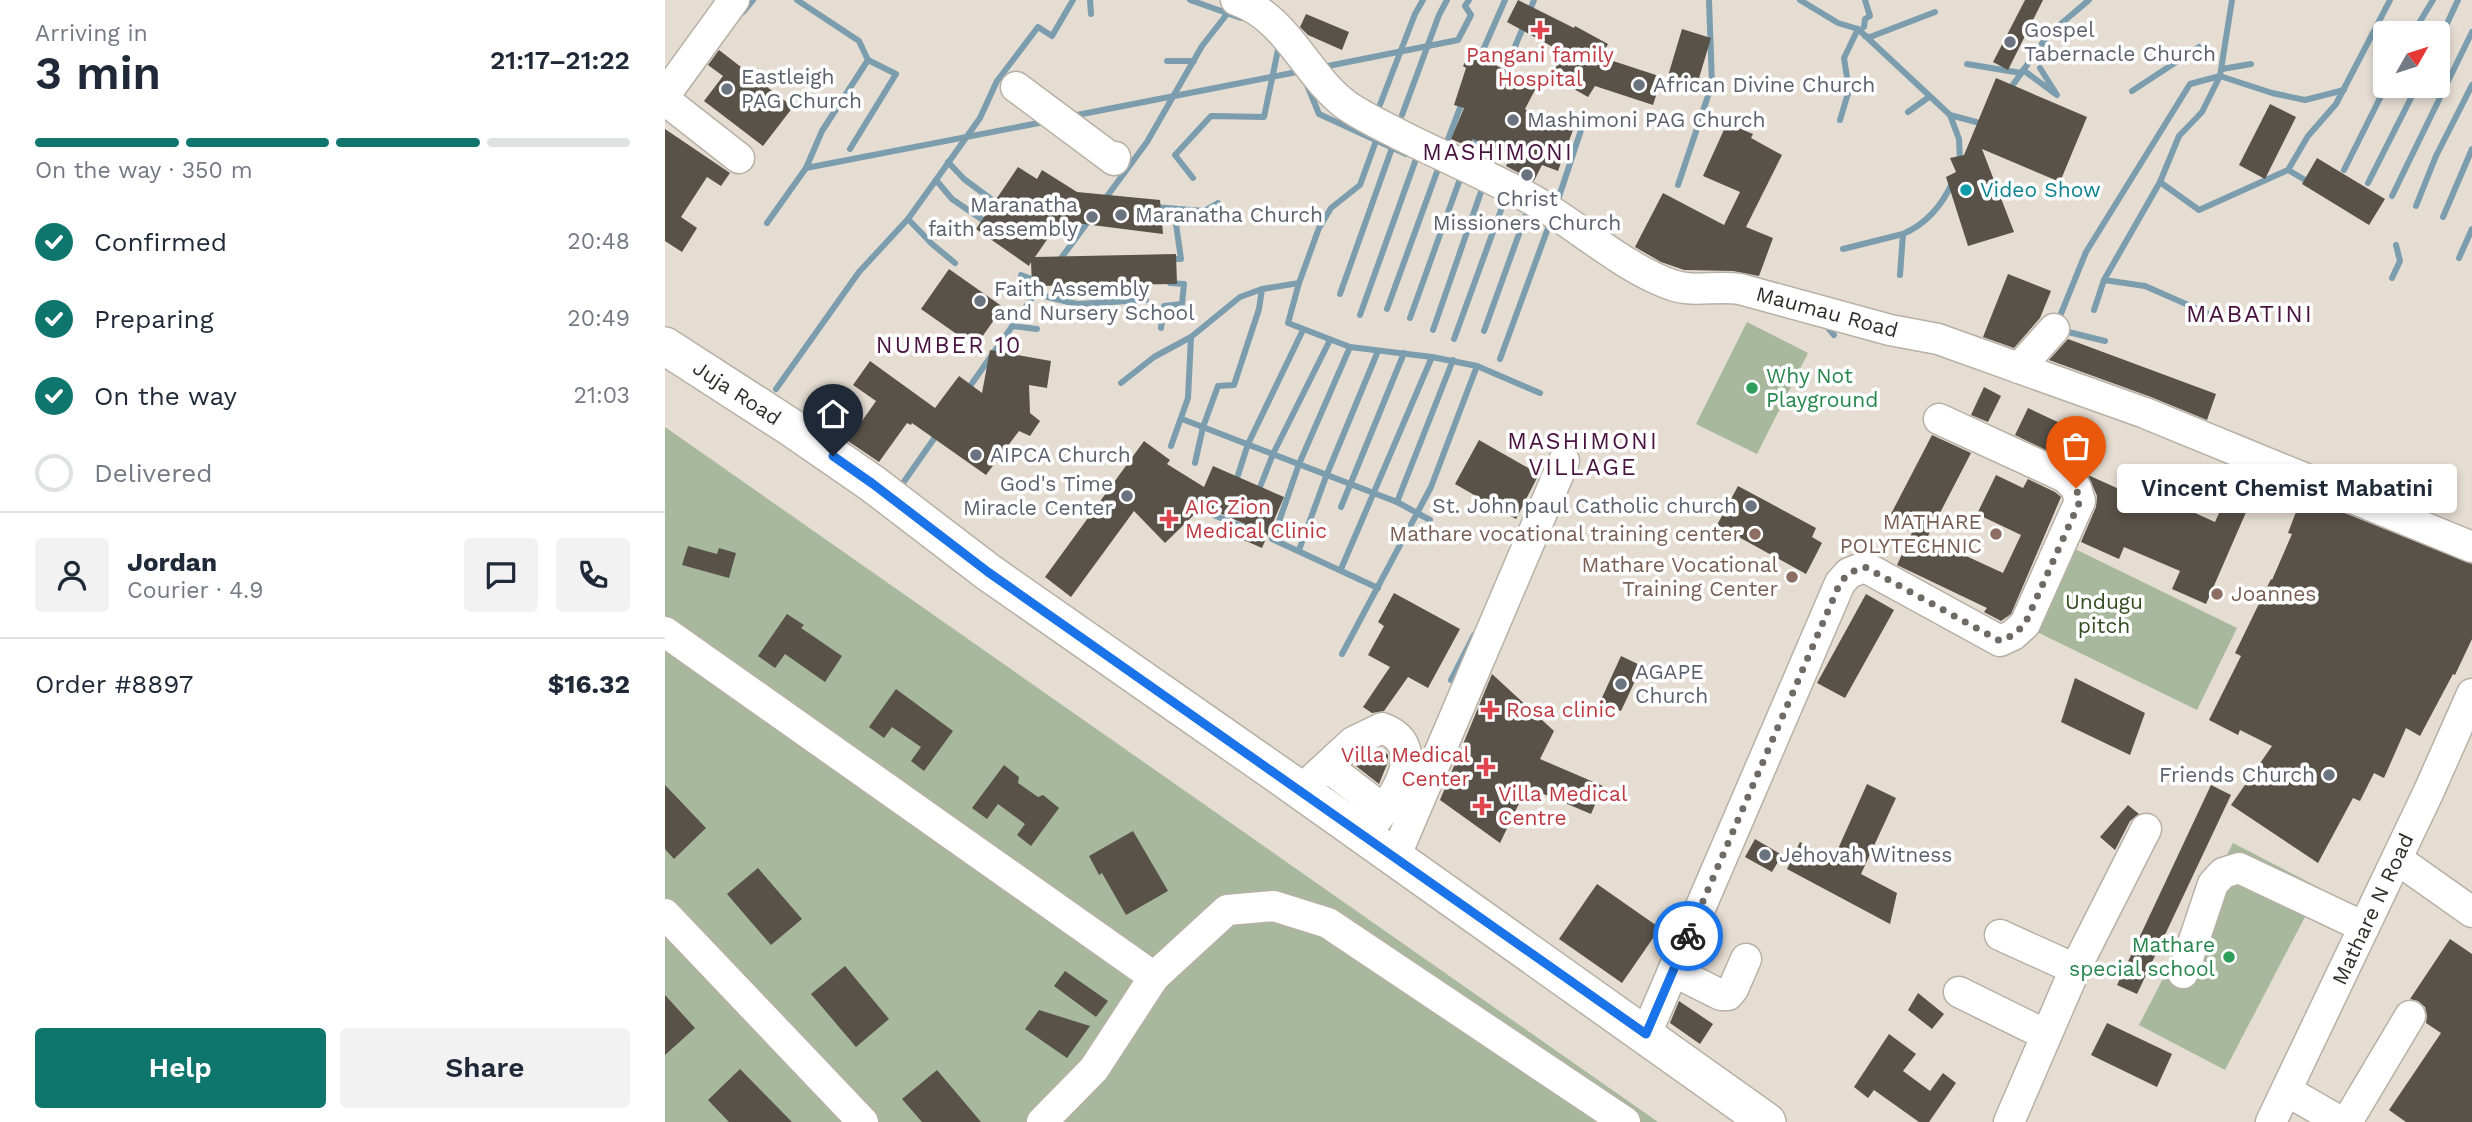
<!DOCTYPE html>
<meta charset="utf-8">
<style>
body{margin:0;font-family:"Work Sans",sans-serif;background:#f2f2f3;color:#1f2937;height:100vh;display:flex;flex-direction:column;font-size:26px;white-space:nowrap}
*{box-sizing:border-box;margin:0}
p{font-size:23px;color:#747a83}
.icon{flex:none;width:38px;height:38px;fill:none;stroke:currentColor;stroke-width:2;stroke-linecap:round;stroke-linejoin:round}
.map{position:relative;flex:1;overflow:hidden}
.drawer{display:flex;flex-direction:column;background:#fff;width:665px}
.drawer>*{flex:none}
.needle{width:46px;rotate:51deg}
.controls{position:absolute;left:1708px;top:21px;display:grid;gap:14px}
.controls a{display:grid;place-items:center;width:77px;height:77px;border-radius:7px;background:#fff;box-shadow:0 4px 10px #0003;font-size:35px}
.pin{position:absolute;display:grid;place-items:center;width:60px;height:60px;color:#fff;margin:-72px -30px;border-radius:50% 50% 50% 0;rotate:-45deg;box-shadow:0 0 7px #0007}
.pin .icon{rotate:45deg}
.courier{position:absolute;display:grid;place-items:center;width:70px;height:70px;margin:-35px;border:5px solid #1a73e8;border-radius:50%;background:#fff;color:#222;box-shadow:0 2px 9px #0007}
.bubble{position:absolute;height:49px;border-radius:7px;background:#fff;box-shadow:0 4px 10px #0003;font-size:23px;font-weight:600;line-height:49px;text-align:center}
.overview em{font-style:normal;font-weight:600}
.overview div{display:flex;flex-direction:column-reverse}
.overview{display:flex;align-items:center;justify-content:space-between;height:119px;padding:0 35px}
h1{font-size:46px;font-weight:600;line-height:52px}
.bar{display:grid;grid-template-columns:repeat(4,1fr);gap:10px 7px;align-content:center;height:84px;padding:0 35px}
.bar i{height:9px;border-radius:5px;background:#e0e1e3}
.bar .on{background:#0f766e}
.bar p{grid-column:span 4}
.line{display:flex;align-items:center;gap:18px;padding:0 35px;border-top:2px solid #e0e1e3}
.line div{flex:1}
.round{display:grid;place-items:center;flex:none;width:74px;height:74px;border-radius:7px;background:#f2f2f3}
ol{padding:0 35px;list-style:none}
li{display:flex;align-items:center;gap:21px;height:77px}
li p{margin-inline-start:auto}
li .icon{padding:7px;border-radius:50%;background:#0f766e;color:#fff;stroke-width:4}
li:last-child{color:#747a83}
li i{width:38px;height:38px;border:4px solid #e0e1e3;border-radius:50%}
.primary-button{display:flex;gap:14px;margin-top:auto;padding:14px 35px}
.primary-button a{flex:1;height:80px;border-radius:7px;background:#0f766e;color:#fff;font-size:28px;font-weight:600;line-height:80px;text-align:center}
.primary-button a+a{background:#f2f2f3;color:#1f2937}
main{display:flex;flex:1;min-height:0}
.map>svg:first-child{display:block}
</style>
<main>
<section class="drawer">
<div class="overview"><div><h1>3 min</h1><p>Arriving in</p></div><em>21:17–21:22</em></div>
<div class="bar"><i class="on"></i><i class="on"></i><i class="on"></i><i></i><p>On the way · 350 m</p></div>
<ol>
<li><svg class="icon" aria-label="check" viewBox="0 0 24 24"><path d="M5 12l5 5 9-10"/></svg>Confirmed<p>20:48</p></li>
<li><svg class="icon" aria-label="check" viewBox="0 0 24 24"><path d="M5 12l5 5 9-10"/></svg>Preparing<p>20:49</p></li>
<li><svg class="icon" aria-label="check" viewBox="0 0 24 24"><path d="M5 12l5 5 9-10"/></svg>On the way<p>21:03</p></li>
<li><i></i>Delivered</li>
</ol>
<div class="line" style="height:126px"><a class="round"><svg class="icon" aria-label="person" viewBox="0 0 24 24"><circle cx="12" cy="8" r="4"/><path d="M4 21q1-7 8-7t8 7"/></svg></a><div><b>Jordan</b><p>Courier · 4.9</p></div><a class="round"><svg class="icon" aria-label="chat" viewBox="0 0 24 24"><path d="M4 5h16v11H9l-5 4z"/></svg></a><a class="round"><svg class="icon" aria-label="phone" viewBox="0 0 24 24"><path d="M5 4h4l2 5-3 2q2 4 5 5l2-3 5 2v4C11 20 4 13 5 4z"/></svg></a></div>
<div class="line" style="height:91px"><div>Order #8897</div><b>$16.32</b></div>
<div class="primary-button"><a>Help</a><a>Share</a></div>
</section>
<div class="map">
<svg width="1807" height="1122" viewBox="0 0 1807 1122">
<rect width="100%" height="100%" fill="#e5ddd2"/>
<g fill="#a7b89c">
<path d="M1082,322L1143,353L1092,454L1031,424Z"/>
<path d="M0,427L993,1122H0Z"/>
<path d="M1408,548L1572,628L1532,710L1368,630Z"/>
<path d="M1568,843L1655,888L1560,1070L1474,1025Z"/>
</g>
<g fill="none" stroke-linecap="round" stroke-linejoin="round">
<g stroke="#7b9dae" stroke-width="6">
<path d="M425,0L426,14"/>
<path d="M525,0L576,18"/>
<path d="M1135,0L1173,23L1193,29L1285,115L1294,139L1295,161"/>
<path d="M78,12L88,0"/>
<path d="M864,13L869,0"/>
<path d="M1199,27L1200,19L1205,16L1200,0"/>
<path d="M1748,33L1768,0"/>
<path d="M1200,36L1205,37L1270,12"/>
<path d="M1773,43L1793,0"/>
<path d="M502,61H529"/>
<path d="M812,64L840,0"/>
<path d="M1302,64L1356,73"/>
<path d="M658,67L793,40L806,15L800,6L804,0"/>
<path d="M1557,69L1586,64"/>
<path d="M1358,70L1392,95L1375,68"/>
<path d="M837,77L860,23"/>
<path d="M640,80L654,114L741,154"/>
<path d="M1345,89L1384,34L1424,0"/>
<path d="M1467,91L1534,47"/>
<path d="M1243,112L1264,97"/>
<path d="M711,115L750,14L758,0"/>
<path d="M737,115L774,15L782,0"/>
<path d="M1285,115L1311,122"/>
<path d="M407,116L637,71"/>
<path d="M1175,120L1184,90L1179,58L1193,29"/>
<path d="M780,147L798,100"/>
<path d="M185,149L231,74L203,60"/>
<path d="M804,158L814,133"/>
<path d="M283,162L299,179L334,205"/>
<path d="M141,168L379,122"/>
<path d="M1623,170L1647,184"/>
<path d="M1679,170L1721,86"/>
<path d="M528,178L510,155L546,116L599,117L614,45"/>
<path d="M271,180L287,199L322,223"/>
<path d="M1495,182L1534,210L1623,170L1643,136L1671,104L1725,0"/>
<path d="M1703,183L1752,86"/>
<path d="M1013,185L1047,84L1044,0"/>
<path d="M1727,196L1807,32"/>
<path d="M440,199L482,142L537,46L562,14"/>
<path d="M891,206L918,124"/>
<path d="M1751,206L1771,156L1807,85"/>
<path d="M490,207L539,211L553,203"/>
<path d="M1778,217L1807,149"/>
<path d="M243,219L267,244L290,263"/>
<path d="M102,223L141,168L157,131L203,60L194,41L132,0"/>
<path d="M1178,249L1238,234"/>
<path d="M1794,258L1807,229"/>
<path d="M506,259H516L509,210"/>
<path d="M394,261L425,219"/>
<path d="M356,275L374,282"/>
<path d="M1235,275L1238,234C1261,224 1278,204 1288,181"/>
<path d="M1727,278L1735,261L1731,245"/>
<path d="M1439,280L1480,286L1546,315"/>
<path d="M634,283L623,323L685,347L767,357L812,366L875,393"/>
<path d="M370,294L412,304L481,300"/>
<path d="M675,294L727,148"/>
<path d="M722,309L773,169"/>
<path d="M1429,310L1439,280L1495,182L1514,136L1537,112L1555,76L1567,0"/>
<path d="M695,315L751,159"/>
<path d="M745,318L795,179"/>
<path d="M1393,321L1421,252L1525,84L1555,76L1607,93L1640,100L1679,90"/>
<path d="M1159,323L1169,335"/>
<path d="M347,326L372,329"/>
<path d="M496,328L499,306L517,304L519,284L505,283"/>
<path d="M768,330L817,189"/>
<path d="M1395,330L1440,341"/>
<path d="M819,331L863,209"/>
<path d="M789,339L840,199"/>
<path d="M835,359L886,220"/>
<path d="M456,383L489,357L526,337L575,297L597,289L634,283L654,228L666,208L695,185L711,141L709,132"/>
<path d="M111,389L194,272L243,219L271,180L315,118L332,81L373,27L387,36L408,0"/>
<path d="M303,389L379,281"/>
<path d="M517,419L732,502L765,520"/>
<path d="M506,446L523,398L526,337"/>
<path d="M530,463L538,427L553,386L569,385L594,309L597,289"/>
<path d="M572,478L583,444L638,330"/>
<path d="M238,483L273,433"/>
<path d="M595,487L608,454L665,340"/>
<path d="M732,502L788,360"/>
<path d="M676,507L739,353"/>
<path d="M548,515L584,529"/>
<path d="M607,539L713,588"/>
<path d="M608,539L634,464L685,347"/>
<path d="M634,550L662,474L713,351"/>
<path d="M676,569L767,357"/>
<path d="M677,654L766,487L812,366"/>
<path d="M786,680L809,635"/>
</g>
</g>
<g fill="#585248">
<path d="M853,0L909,28L910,26L943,44L936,57L997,77L988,105L930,86L923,97L886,76L899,53L842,22Z"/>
<path d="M1360,0H1378L1343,70L1328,62Z"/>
<path d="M641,14L684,32L677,50L643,35L635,27Z"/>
<path d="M1017,29L1046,38L1029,95L1000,86Z"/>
<path d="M54,50L128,107L98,146L39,101L58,76L43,65Z"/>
<path d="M806,51L871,88L860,109L865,113L908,130L893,171L877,165L869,181L841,166L846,155L808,139L805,147L786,139L799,108L789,105L801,68L798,66Z"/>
<path d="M1331,78L1422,117L1395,182L1317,149L1349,232L1303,246L1281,177L1291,172L1285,158L1299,155Z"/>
<path d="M1605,104L1631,117L1600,179L1574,165Z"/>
<path d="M1062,123L1088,134L1086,138L1117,155L1081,227L1108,238L1094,276L1068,271L1019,270L996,262L970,247L998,193L1059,225L1075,192L1038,176Z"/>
<path d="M0,129L65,173L56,186L42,177L16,217L32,228L17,252L0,241Z"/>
<path d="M1652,158L1720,199L1704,225L1637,184Z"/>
<path d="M353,167L372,179L377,170L412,192L495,200L498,234L395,221L370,257L511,254L512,284L367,286L366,262L364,266L311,229Z"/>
<path d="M284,269L338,307L310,347L256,309Z"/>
<path d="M1343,274L1386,291L1375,318L1349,348L1318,337Z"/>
<path d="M1403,339L1551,394L1542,420L1486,397L1384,360Z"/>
<path d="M325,350L386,361L382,388L364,385L365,413L375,421L365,436L354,431L321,475L247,423L246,425L242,423L214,462L183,441L211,401L188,385L205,361L270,408L294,376L317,393Z"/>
<path d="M1319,387L1336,396L1323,422L1306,415Z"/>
<path d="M1363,408L1427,438L1414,466L1350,435Z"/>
<path d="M1267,435L1306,453L1262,538L1338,573L1356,535L1312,514L1331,475L1358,488L1363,479L1390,492L1396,497L1346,614L1336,621L1319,612L1322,608L1232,565L1250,526L1226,514Z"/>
<path d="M814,440L874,474L851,519L790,484Z"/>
<path d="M479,441L505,460L502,464L539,487L548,466L619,497L597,548L574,538L580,524L538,506L500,543L469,511L406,597L380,577Z"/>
<path d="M1423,475L1496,508L1499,499L1550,522L1560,500L1582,510L1541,604L1507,589L1515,571L1459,547L1454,559L1416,542L1431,507L1432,496Z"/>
<path d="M1073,486L1151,528L1147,537L1157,543L1141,574L1052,525Z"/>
<path d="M1637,496L1807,564V639L1790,675L1788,674L1755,736L1741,728L1719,778L1709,773L1695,801L1688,798L1653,863L1566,805L1607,746L1575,730L1573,735L1544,720L1576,656L1570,653L1606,579L1607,580L1627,534L1623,533Z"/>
<path d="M23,546L52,554L54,548L71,553L64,578L17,565Z"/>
<path d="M729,593L795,629L763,688L743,677L719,711L707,713L698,707L725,667L703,655L719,626L713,622Z"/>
<path d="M1201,594L1229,610L1180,698L1152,683Z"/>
<path d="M122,614L139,625L136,628L177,656L160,682L120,654L110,668L93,656Z"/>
<path d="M956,656L977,666L956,711L935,702Z"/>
<path d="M827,674L889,731L875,759L938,786L926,814L862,787L835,843L775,800Z"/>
<path d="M1410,678L1480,713L1465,755L1396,722Z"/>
<path d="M231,689L288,731L259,771L246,761L256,747L227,727L219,738L204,727Z"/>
<path d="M716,748L723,755V762L714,784L691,766L699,756Z"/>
<path d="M339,765L354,777L353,783L373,797L378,795L394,808L366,846L352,835L360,824L333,804L322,819L307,808Z"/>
<path d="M1202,784L1231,798L1196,874L1232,893L1225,924L1122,869L1135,842L1168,860Z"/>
<path d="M0,785L41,828L9,859L0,849Z"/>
<path d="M1546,785L1566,795L1472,994L1452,985Z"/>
<path d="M1463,805L1474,814L1465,821L1450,850L1435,837Z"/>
<path d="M468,831L503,891L461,915L437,873L434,875L424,856Z"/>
<path d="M1090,839L1117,855L1107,872L1080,857Z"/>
<path d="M93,868L137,919L106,945L62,894Z"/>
<path d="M932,884L995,928L957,983L894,939Z"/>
<path d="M1785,939L1807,954V1122H1741L1724,1110L1776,1033L1761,1023L1762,1016L1760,1007L1753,1001L1745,999Z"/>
<path d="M180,966L224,1019L191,1047L146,994Z"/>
<path d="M400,971L443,1001L431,1017L389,986Z"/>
<path d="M1253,993L1279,1014L1267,1029L1243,1010Z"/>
<path d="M0,995L30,1028L0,1055Z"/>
<path d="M1014,1001L1048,1024L1035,1044L1005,1023Z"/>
<path d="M374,1010L425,1026L402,1058L360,1029Z"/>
<path d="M1442,1023L1507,1054L1492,1087L1426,1055Z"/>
<path d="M1224,1034L1251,1054L1238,1071L1265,1091L1278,1073L1291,1083L1264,1122H1254L1209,1090L1203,1098L1189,1087Z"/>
<path d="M75,1069L127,1122H64L43,1100Z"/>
<path d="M272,1070L316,1122H257L237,1099Z"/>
</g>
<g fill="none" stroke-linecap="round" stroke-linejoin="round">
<defs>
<g id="minor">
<path d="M571,0C623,18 639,73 681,105C698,117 718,126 737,136C779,157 824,176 866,199C911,224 958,268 1007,285C1029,293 1051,285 1075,289L1225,330L1273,339L1480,413L1807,547"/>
<path d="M351,87L449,160L450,157"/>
<path d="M0,95L69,0"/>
<path d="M0,100L74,158"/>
<path d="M1354,368L1389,329"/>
<path d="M0,632L489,977L429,1069L377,1122"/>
<path d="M663,767L719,810"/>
<path d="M635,791L688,742L717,728C771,748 721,809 699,835"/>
<path d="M730,857L899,461"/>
<path d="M1732,859L1807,912"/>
<path d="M0,914L198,1122"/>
<path d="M1335,935L1410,969"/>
<path d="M1008,971L1056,995H1063L1068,989L1081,959"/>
<path d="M1518,973L1548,884L1558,873L1574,868L1699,927"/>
<path d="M489,977L562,910L609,906L663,923L960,1122"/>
<path d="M1294,992L1381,1035"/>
<path d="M981,1034L1175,583L1184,573L1200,567L1335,641L1348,635L1360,624L1415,501L1411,488L1400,477L1274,419"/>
<path d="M1622,1091L1676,1122"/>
<path d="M1344,1122L1410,969L1481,829"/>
<path d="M1606,1122L1764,791L1807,694"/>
<path d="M1682,1122L1745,1016"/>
</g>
<path id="major" d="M0,346L127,428L208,484L323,572L621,780L1102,1122"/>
</defs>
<use href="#minor" stroke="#b7b0a5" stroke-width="33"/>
<use href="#major" stroke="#b7b0a5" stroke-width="40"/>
<use href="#minor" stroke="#fff" stroke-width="30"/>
<use href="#major" stroke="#fff" stroke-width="37"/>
</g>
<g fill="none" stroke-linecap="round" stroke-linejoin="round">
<path stroke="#6f6b64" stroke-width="7" stroke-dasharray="0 12.6" d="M1023,936L1175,583L1184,573L1200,567L1335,641L1348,635L1360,624L1415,501L1411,488"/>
<path stroke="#1a73e8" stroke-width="9" d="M168,456L208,484L323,572L981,1034L1023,936"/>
</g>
<g fill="#e0444e" stroke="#fff" stroke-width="2.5">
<path d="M871.5 19.5h7v7h7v7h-7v7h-7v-7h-7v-7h7z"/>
<path d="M500.5 508.5h7v7h7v7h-7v7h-7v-7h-7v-7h7z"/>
<path d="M821.5 699.5h7v7h7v7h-7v7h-7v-7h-7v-7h7z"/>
<path d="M817.5 756.5h7v7h7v7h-7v7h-7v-7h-7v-7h7z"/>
<path d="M813.5 795.5h7v7h7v7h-7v7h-7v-7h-7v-7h7z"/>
</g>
<g fill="#6b7280" stroke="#fff" stroke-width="2.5">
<circle cx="1345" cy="42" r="7"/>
<circle cx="974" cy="85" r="7"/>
<circle cx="62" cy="89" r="7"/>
<circle cx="848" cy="120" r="7"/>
<circle cx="862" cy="175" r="7"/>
<circle cx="456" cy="215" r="7"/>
<circle cx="427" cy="217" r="7"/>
<circle cx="315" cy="301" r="7"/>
<circle cx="311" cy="455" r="7"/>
<circle cx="462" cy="496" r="7"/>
<circle cx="1086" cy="506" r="7"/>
<circle cx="956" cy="684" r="7"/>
<circle cx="1664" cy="775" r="7"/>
<circle cx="1100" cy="855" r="7"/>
</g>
<circle fill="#0f9aa8" stroke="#fff" stroke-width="2.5" cx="1301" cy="190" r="7"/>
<g fill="#2e9e5b" stroke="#fff" stroke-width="2.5">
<circle cx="1087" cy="388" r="7"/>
<circle cx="1564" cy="957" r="7"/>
</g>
<g fill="#8d6e63" stroke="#fff" stroke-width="2.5">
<circle cx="1090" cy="534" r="7"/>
<circle cx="1331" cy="534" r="7"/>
<circle cx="1127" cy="577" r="7"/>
<circle cx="1552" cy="594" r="7"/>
</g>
<g text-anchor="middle" stroke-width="7" stroke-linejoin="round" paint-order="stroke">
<g font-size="21" fill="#5b616d" stroke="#fff" text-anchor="start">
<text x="1359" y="37">Gospel<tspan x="1359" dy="24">Tabernacle Church</tspan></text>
<text x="76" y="84">Eastleigh<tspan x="76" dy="24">PAG Church</tspan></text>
<text x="988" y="92">African Divine Church</text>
<text x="862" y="127">Mashimoni PAG Church</text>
<text x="862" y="206" text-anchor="middle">Christ<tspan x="862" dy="24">Missioners Church</tspan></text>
<text x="413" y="212" text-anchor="end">Maranatha<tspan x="413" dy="24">faith assembly</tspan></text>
<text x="470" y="222">Maranatha Church</text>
<text x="329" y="296">Faith Assembly<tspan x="329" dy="24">and Nursery School</tspan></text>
<text x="325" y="462">AIPCA Church</text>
<text x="448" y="491" text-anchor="end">God's Time<tspan x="448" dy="24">Miracle Center</tspan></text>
<text x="1072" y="513" text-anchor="end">St. John paul Catholic church</text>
<text x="970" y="679">AGAPE<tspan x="970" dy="24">Church</tspan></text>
<text x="1650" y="782" text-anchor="end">Friends Church</text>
<text x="1114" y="862">Jehovah Witness</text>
</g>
<g font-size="21" fill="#be3a42" stroke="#fff" text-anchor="start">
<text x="875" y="62" text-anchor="middle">Pangani family<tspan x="875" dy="24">Hospital</tspan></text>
<text x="520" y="514">AIC Zion<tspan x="520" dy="24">Medical Clinic</tspan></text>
<text x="841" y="717">Rosa clinic</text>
<text x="805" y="762" text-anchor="end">Villa Medical<tspan x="805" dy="24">Center</tspan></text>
<text x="833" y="801">Villa Medical<tspan x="833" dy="24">Centre</tspan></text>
</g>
<g font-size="21" fill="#0d838f" stroke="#fff" text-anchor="start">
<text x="1315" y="197">Video Show</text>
</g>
<g font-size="21" fill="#302e29" stroke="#fff">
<text transform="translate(1162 312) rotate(15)" y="7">Maumau Road</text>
<text transform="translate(72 393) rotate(33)" y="7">Juja Road</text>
<text transform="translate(1708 909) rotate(-65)" y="7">Mathare N Road</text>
</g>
<g font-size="21" fill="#27864d" stroke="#fff" text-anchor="start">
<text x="1101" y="383">Why Not<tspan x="1101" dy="24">Playground</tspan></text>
<text x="1550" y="952" text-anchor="end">Mathare<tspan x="1550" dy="24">special school</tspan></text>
</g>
<g font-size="21" fill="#785e54" stroke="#fff" text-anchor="end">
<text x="1317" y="529">MATHARE<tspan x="1317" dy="24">POLYTECHNIC</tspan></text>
<text x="1076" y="541">Mathare vocational training center</text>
<text x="1113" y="572">Mathare Vocational<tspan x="1113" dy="24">Training Center</tspan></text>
<text x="1566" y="601" text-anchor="start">Joannes</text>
</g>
<g font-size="21" fill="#314a1e" stroke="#fff">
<text x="1439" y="609">Undugu<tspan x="1439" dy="24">pitch</tspan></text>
</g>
<g font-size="23" letter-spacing="2" fill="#491340" stroke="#fff">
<text x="833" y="160">MASHIMONI</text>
<text x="284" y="353">NUMBER 10</text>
<text x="918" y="449">MASHIMONI<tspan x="918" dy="26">VILLAGE</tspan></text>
</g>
<g font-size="24" letter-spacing="2" fill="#491340" stroke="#fff">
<text x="1585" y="322">MABATINI</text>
</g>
</g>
</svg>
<div class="controls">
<a><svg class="needle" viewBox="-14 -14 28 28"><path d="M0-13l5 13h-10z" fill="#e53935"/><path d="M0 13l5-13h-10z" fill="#747a83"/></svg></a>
</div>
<div class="pin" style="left:1411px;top:488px;background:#ea580c"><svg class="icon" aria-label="bag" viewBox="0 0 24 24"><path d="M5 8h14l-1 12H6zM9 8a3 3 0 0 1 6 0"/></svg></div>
<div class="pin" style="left:168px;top:456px;background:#1f2937"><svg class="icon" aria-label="home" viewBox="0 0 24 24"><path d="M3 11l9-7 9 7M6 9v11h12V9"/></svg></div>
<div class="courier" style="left:1023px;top:936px"><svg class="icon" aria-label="bike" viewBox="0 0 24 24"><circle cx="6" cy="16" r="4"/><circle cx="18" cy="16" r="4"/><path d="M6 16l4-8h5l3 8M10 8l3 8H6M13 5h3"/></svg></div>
<div class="bubble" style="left:1452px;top:464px;width:340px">Vincent Chemist Mabatini</div>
</div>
</main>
